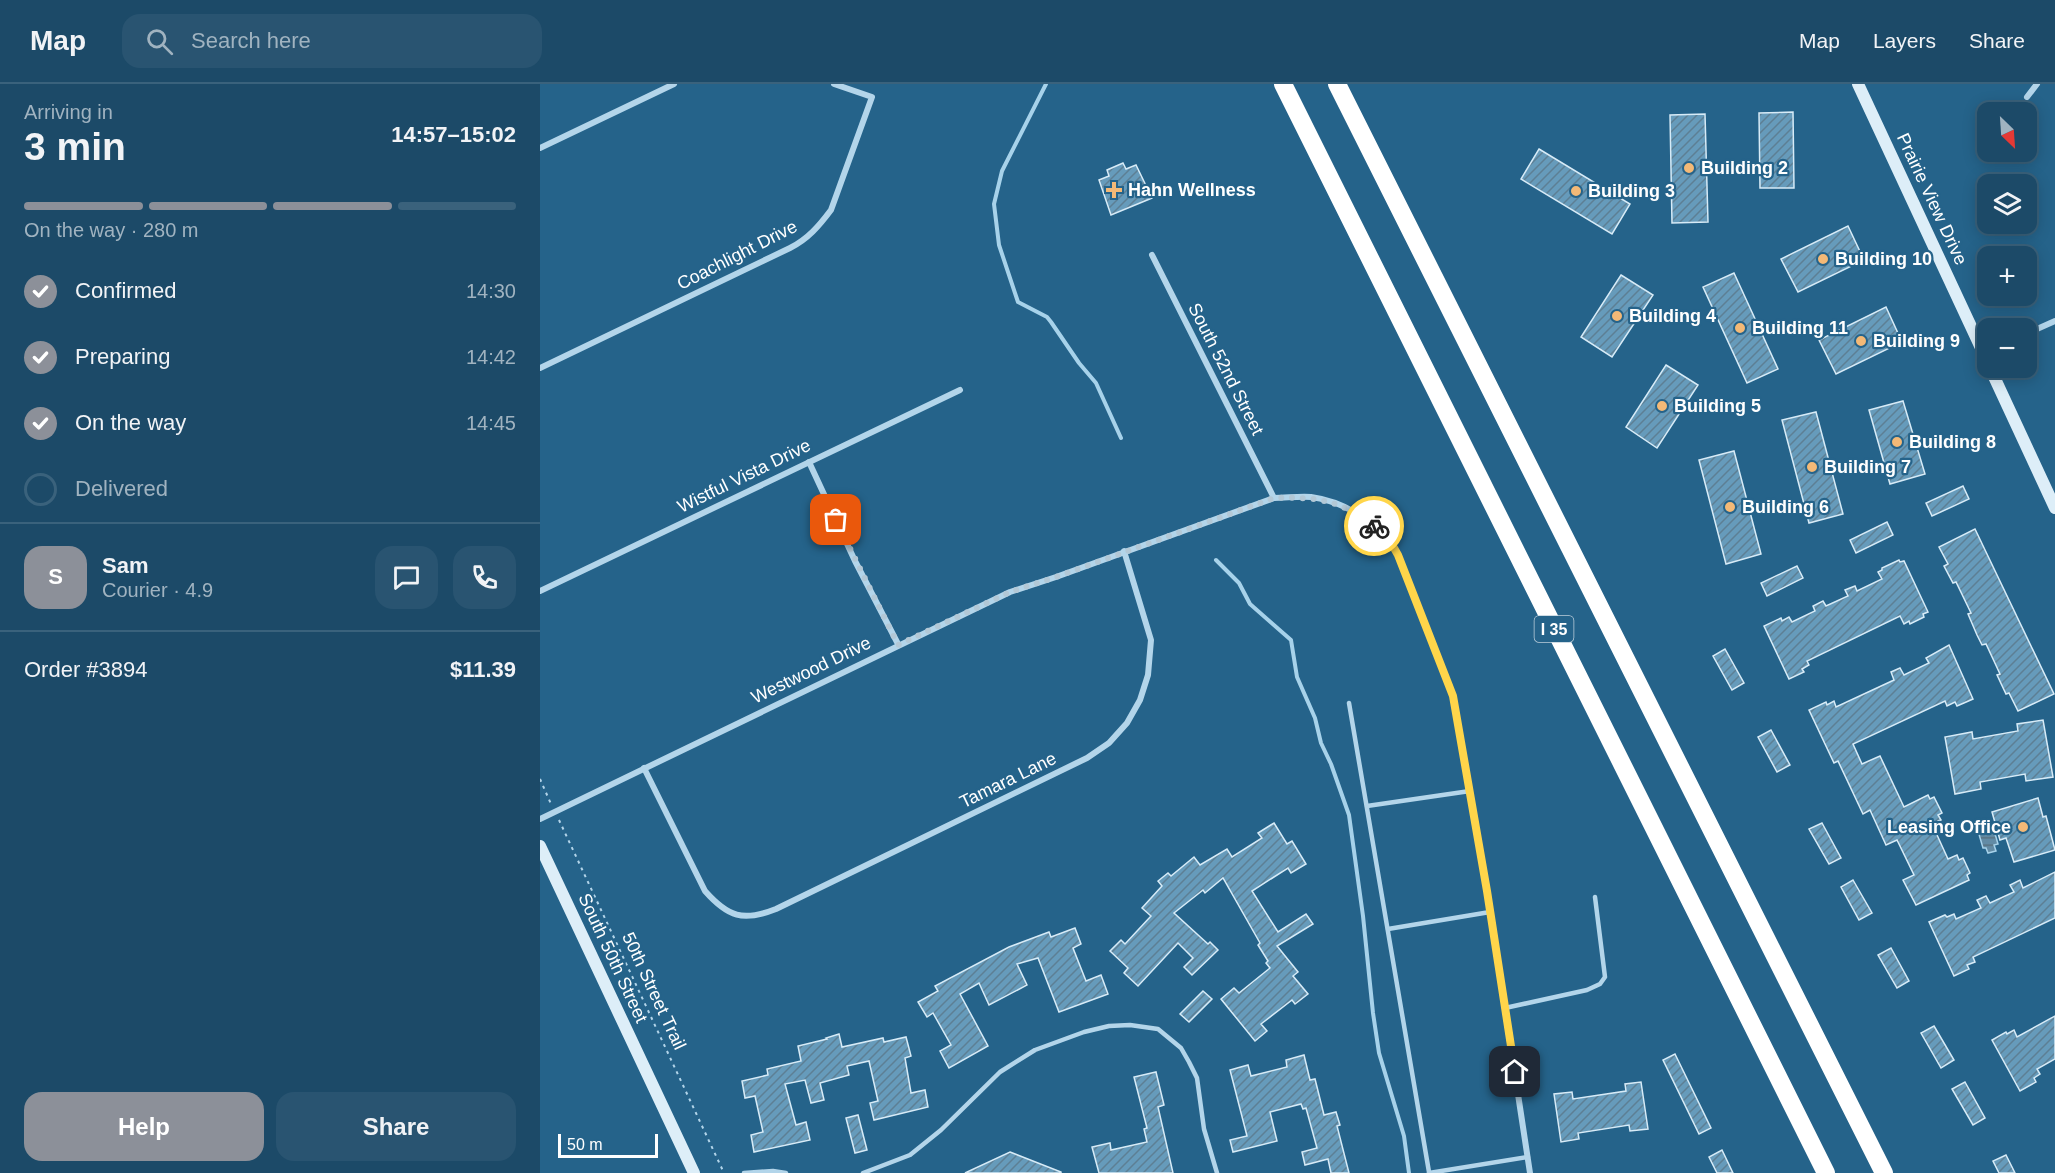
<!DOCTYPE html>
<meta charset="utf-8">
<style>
body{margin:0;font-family:Arial,sans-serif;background:#295471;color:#f1f3f6;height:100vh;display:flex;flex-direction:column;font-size:22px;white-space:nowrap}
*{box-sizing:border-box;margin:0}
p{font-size:20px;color:#a0b3c0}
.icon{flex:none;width:33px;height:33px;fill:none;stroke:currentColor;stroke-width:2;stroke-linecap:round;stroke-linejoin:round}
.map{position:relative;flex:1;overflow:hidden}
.side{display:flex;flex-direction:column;background:#1c4a68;width:540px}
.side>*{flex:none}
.needle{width:39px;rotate:155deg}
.tools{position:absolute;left:1437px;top:18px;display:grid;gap:12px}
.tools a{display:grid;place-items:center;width:60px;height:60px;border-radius:12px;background:#1c4a68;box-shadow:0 3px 15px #0003,0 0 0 2px #3a627c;font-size:30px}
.scale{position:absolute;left:18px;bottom:15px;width:100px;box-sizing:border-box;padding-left:6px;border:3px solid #fff;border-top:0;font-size:16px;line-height:21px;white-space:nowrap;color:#fff;-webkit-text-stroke:4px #25638a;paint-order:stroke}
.pin{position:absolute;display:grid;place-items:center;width:51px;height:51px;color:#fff;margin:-26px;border-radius:12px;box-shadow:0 3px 9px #0006}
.courier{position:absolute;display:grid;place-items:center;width:60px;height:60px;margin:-30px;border:4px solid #ffd54a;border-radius:50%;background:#fff;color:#222;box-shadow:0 2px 8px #0007}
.overview em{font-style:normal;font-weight:800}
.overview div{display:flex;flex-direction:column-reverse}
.overview{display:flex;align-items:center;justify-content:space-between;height:102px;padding:0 24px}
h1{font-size:39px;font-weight:800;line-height:45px}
.bar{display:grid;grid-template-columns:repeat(4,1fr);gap:9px 6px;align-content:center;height:72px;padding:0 24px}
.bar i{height:8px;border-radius:4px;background:#3a627c}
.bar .selected{background:#8c9099}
.bar p{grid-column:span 4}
.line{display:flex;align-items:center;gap:15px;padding:0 24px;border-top:2px solid #3a627c}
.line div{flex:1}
.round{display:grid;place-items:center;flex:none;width:63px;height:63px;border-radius:18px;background:#295471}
ol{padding:0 24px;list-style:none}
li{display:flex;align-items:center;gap:18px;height:66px}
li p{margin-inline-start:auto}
li .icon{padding:6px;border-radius:50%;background:#8c9099;color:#fff;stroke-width:4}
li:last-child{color:#a0b3c0}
li i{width:33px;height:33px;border:3px solid #3a627c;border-radius:50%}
.cta{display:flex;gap:12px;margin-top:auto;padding:12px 24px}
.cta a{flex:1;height:69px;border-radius:18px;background:#8c9099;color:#fff;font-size:24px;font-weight:800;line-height:69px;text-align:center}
.cta a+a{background:#295471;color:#f1f3f6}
header{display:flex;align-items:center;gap:36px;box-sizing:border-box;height:84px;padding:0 30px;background:#1c4a68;border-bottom:2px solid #3a627c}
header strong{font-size:28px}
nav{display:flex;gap:33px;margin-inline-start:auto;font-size:21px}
.search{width:420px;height:54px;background:#295471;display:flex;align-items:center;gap:15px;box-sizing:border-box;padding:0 21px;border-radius:18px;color:#a0b3c0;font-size:22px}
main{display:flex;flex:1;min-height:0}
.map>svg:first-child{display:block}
</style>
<header>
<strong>Map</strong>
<div class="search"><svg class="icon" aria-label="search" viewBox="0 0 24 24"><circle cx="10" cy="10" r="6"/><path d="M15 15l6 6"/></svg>Search here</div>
<nav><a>Map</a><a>Layers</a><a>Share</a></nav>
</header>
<main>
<section class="side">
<div class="overview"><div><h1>3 min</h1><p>Arriving in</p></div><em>14:57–15:02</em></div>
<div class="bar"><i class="selected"></i><i class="selected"></i><i class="selected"></i><i></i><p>On the way · 280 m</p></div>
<ol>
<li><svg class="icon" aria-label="check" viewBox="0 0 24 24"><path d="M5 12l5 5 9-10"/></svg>Confirmed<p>14:30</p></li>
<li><svg class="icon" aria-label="check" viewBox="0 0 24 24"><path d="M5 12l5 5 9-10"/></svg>Preparing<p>14:42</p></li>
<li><svg class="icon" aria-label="check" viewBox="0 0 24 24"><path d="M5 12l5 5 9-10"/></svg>On the way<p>14:45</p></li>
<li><i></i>Delivered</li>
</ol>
<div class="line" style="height:108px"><b class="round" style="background:#8c9099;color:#fff">S</b><div><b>Sam</b><p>Courier · 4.9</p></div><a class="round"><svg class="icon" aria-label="chat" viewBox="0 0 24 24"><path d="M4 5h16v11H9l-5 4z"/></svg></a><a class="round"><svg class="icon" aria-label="phone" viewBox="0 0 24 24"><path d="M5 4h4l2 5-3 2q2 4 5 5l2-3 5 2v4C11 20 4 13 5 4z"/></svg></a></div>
<div class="line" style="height:78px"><div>Order #3894</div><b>$11.39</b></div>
<div class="cta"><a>Help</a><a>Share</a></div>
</section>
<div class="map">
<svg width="1515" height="1089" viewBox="0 0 1515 1089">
<defs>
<pattern id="water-rules" width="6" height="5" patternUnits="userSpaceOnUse" patternTransform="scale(1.5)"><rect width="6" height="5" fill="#628ba5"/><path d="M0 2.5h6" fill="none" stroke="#597281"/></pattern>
<pattern id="building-hatch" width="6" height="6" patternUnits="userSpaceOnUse" patternTransform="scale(1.5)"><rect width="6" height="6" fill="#669bbb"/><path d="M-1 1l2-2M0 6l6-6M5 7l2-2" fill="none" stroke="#5d7f94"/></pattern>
</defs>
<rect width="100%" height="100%" fill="#25638a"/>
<path fill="url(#water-rules)" stroke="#a7d2ea" stroke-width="1.5" d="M1447,739L1449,744L1453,743L1458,760L1454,761L1456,767L1448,769L1446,764H1443L1438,747L1441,746L1440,741Z"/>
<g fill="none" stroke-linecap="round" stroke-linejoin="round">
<g stroke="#a7d2ea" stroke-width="4">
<path d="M506,0L462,87L454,120L459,161L478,218L507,233L511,238L539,279L556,299L581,354"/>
<path d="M676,476L699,499L710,520L751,556L757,593L775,634L781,659L791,680L809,731L823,832L833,929L839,969L864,1052L869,1089"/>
</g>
</g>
<g fill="url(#building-hatch)" stroke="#d7ebf7" stroke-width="1.5">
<path d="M1253,28L1254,104H1220L1219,29Z"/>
<path d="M1165,30L1168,138L1132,139L1130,31Z"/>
<path d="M999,65L1090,120L1072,150L981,95Z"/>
<path d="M583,79L586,85L596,81L612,114L571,131L559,96L569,92L567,86Z"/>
<path d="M1308,142L1324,176L1258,208L1241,175Z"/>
<path d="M1194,189L1238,285L1207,299L1163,203Z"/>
<path d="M1081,191L1113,211L1072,273L1041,253Z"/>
<path d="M1346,223L1362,258L1296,290L1279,256Z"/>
<path d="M1126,281L1158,301L1117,364L1086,343Z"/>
<path d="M1363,317L1385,390L1350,400L1329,326Z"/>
<path d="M1276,328L1303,430L1269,439L1242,336Z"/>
<path d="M1194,367L1221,470L1186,480L1159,376Z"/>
<path d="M1423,402L1429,415L1392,432L1386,419Z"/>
<path d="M1347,438L1353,451L1316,469L1310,456Z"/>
<path d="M1435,445L1514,610L1478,627L1469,609L1466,610L1457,591L1460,590L1446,560L1442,561L1437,551L1428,530L1431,529L1416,498L1413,499L1404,482L1408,480L1399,463Z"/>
<path d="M1359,476L1360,478L1364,477L1388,528L1383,530L1384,533L1370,540L1369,537L1364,540L1360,532L1267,577L1269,581L1262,585L1264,588L1249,595L1224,542L1241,534L1242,537L1249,533L1252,538L1275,527L1273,522L1283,517L1286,522L1308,512L1305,506L1315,502L1317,507L1342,495L1338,488L1342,486V484Z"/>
<path d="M1257,482L1263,494L1227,512L1221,499Z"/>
<path d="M1409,561L1433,615L1417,622L1415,618L1407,622L1405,617L1313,660L1322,680L1340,672L1364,723L1388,711L1390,715L1394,713L1402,729L1398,731L1401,736L1392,740L1408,775L1417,771L1419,776L1423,774L1430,789L1427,791L1429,796L1376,821L1363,796L1374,791L1357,756L1346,761L1330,726L1323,730L1298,677L1294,679L1269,626L1286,618L1287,621L1294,617L1296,623L1354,596L1351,588L1360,584L1364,591L1389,579L1386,574Z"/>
<path d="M1185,565L1204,599L1192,606L1173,572Z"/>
<path d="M1503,636L1513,693L1486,697L1485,690L1440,698L1441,705L1415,710L1405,653L1432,648L1433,655L1478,647L1477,640Z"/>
<path d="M1231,646L1250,681L1237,688L1218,653Z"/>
<path d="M1498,714L1503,733L1506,732L1515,766L1474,778L1466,754L1460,756L1452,728Z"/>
<path d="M734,739L747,760L752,757L766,780L751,789L748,784L712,807L738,848L766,830L773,840L737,862L758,888L753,892L768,910L755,920L752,916L721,940L727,947L715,957L681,915L694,904L699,909L730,884L726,879L728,877L718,861L720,859L683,794L665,809L663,806L634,829L668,860L670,858L678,866L652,891L644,883L653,874L638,859L598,902L584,889L588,884L570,867L581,856L585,860L611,832L602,824L622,802L618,797L628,789L631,792L654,773L660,781L687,765L692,773L722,754L718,749Z"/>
<path d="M1282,739L1301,774L1289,780L1269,745Z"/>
<path d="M1515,788V834L1433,873L1435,878L1427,881L1429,885L1414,892L1389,838L1405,831L1407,833L1414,830L1416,835L1441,824L1437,816L1446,812L1450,819L1474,808L1470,801L1480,796L1483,804Z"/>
<path d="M1313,796L1332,829L1319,836L1301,803Z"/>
<path d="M535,844L541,860L533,864L546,897L561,891L568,910L519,928L498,874L477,880L487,901L449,921L439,899L420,910L448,962L409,984L400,967L411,961L393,929L387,933L378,918L398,907L395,902L469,863L509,848L511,853Z"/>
<path d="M1351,864L1369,897L1357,904L1338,871Z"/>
<path d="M663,907L672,915L649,938L640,930Z"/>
<path d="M1515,932V975L1497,985L1500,990L1494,994L1496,998L1480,1007L1452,956L1466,948L1467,950L1474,946L1477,953Z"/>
<path d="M1394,942L1414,976L1401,984L1381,949Z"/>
<path d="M299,950L302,963L343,954L344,958L366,953L371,972L365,974L371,1009L385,1006L388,1023L334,1036L330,1019L338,1017L329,977L307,982L309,991L280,999L284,1016L271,1019L265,996L245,1000L256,1041L266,1038L270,1056L214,1068L211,1051L223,1048L215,1012L205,1014L202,997L228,991L227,985L261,977L258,962L287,955L286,954Z"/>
<path d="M1135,970L1171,1044L1159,1050L1123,976Z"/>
<path d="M764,971L770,996L775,995L784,1031L796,1028L800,1041L797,1042L809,1089H791L788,1075L765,1081L762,1068L777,1064L766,1024L763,1025L761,1020L730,1028L737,1057L693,1068L690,1056L707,1052L690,986L708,981L711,992L747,983L746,976Z"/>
<path d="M616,988L624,1021L618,1023L633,1089H559L552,1063L570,1059L571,1066L607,1058L604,1045L607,1044L594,993Z"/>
<path d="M1101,998L1108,1045L1090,1047L1089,1041L1038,1049L1039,1055L1021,1058L1014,1010L1032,1008L1033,1015L1086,1007L1085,1000Z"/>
<path d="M1425,998L1445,1034L1433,1041L1412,1005Z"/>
<path d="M318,1031L327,1066L315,1069L306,1034Z"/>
<path d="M1182,1066L1193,1089H1177L1169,1073Z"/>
<path d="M470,1068L521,1088V1089H425Z"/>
<path d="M1466,1071L1475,1089H1459L1453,1077Z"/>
</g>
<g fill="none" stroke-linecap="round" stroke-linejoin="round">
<g stroke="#b3d5ea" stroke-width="2" stroke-dasharray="3 4.5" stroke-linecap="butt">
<path d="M0,695L11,720"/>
<path d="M19,736L184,1089"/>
</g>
<g stroke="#b3d5ea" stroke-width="4.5">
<path d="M809,619L889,1088"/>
<path d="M827,722L930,707"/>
<path d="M848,845L950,828"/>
<path d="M965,924L1047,906L1060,900L1065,893L1055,813"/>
<path d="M204,1089L233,1087L246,1089"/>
<path d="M323,1089L370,1071L401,1046L460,988L495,966L544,948L569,942L590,941L618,945L641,964L649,978L657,994L664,1045L677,1089"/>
<path d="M889,1089L988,1073"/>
</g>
<g stroke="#b3d5ea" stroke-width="6">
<path d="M1487,13L1497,0"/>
<path d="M0,64L134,0"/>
<path d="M612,171L734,414"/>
<path d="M1486,250L1515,237"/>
<path d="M0,284L250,164C268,155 279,142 291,126L332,13L294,0"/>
<path d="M269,378L315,477L358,560"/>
<path d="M0,507L420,306"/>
<path d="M104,684L165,807C188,833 203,838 236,825L547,674L569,659L587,639L600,616L608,591L611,556L584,467"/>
<path d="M0,735L470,508L516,493L734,414C746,414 759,412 771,413C807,418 840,440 858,471L913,612L947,807L990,1089"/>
</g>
<g stroke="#ddeef8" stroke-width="12">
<path d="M1318,0L1448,279"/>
<path d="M1450,284L1515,424"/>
<path d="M0,762L154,1089"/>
</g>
<g stroke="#fff" stroke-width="18">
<path d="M743,0L1286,1089"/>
<path d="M797,0L1344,1089"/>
</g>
</g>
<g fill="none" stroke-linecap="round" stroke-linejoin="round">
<path stroke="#b3c8d6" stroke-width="6" stroke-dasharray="0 10.8" d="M296,436L358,561L470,508L516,493L734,414C776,413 799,415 834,442"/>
<path stroke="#ffd54a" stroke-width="8" d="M834,442L850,457L858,471L913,612L947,807L975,988"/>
</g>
<g fill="#f3b977" stroke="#25638a" stroke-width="2">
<circle cx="1149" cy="84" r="6"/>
<path d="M571 97h6v6h6v6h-6v6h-6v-6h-6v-6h6z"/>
<circle cx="1036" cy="107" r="6"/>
<circle cx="1283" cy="175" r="6"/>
<circle cx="1077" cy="232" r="6"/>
<circle cx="1200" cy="244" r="6"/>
<circle cx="1321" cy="257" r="6"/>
<circle cx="1122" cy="322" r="6"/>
<circle cx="1357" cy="358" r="6"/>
<circle cx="1272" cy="383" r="6"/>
<circle cx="1190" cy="423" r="6"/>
<circle cx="1483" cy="743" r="6"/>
</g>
<g text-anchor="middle" stroke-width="4.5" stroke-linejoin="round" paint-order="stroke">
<rect fill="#25638a" stroke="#bed0dc" stroke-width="1.5" x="994.5" y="532" width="39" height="26" rx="4.5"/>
<g font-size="16" font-weight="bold" fill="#fff">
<text x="1014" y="551">I 35</text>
</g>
<g font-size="18" font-weight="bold" fill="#fff" stroke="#25638a" text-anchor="start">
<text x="1161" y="90">Building 2</text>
<text x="588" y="112">Hahn Wellness</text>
<text x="1048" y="113">Building 3</text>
<text x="1295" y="181">Building 10</text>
<text x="1089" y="238">Building 4</text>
<text x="1212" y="250">Building 11</text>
<text x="1333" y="263">Building 9</text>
<text x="1134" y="328">Building 5</text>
<text x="1369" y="364">Building 8</text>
<text x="1284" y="389">Building 7</text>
<text x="1202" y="429">Building 6</text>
<text x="1471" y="749" text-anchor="end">Leasing Office</text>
</g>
<g font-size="18" fill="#fff" stroke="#25638a">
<text transform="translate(1392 115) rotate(65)" y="6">Prairie View Drive</text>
<text transform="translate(197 171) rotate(-27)" y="6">Coachlight Drive</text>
<text transform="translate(686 285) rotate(63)" y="6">South 52nd Street</text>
<text transform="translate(204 392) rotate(-26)" y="6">Wistful Vista Drive</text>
<text transform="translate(271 586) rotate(-26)" y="6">Westwood Drive</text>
<text transform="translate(468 696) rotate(-26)" y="6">Tamara Lane</text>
<text transform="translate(73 874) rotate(65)" y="6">South 50th Street</text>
<text transform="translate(114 907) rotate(65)" y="6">50th Street Trail</text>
</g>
</g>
</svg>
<div class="tools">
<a><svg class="needle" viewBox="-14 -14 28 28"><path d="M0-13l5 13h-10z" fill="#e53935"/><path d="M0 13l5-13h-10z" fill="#a0b3c0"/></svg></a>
<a><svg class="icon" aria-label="layers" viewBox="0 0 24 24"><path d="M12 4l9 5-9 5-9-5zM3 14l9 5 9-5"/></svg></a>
<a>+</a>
<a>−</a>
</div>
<div class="scale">50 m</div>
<div class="pin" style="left:296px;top:436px;background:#ea580c"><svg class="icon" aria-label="bag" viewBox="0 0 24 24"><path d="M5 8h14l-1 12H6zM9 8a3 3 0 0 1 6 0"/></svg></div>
<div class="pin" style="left:975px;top:988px;background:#1f2937"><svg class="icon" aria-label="home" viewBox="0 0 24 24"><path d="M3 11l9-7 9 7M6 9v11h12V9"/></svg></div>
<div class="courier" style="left:834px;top:442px"><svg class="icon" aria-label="bike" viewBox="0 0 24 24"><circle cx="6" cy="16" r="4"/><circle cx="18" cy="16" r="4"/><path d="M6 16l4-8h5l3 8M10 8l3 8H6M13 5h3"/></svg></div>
</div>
</main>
